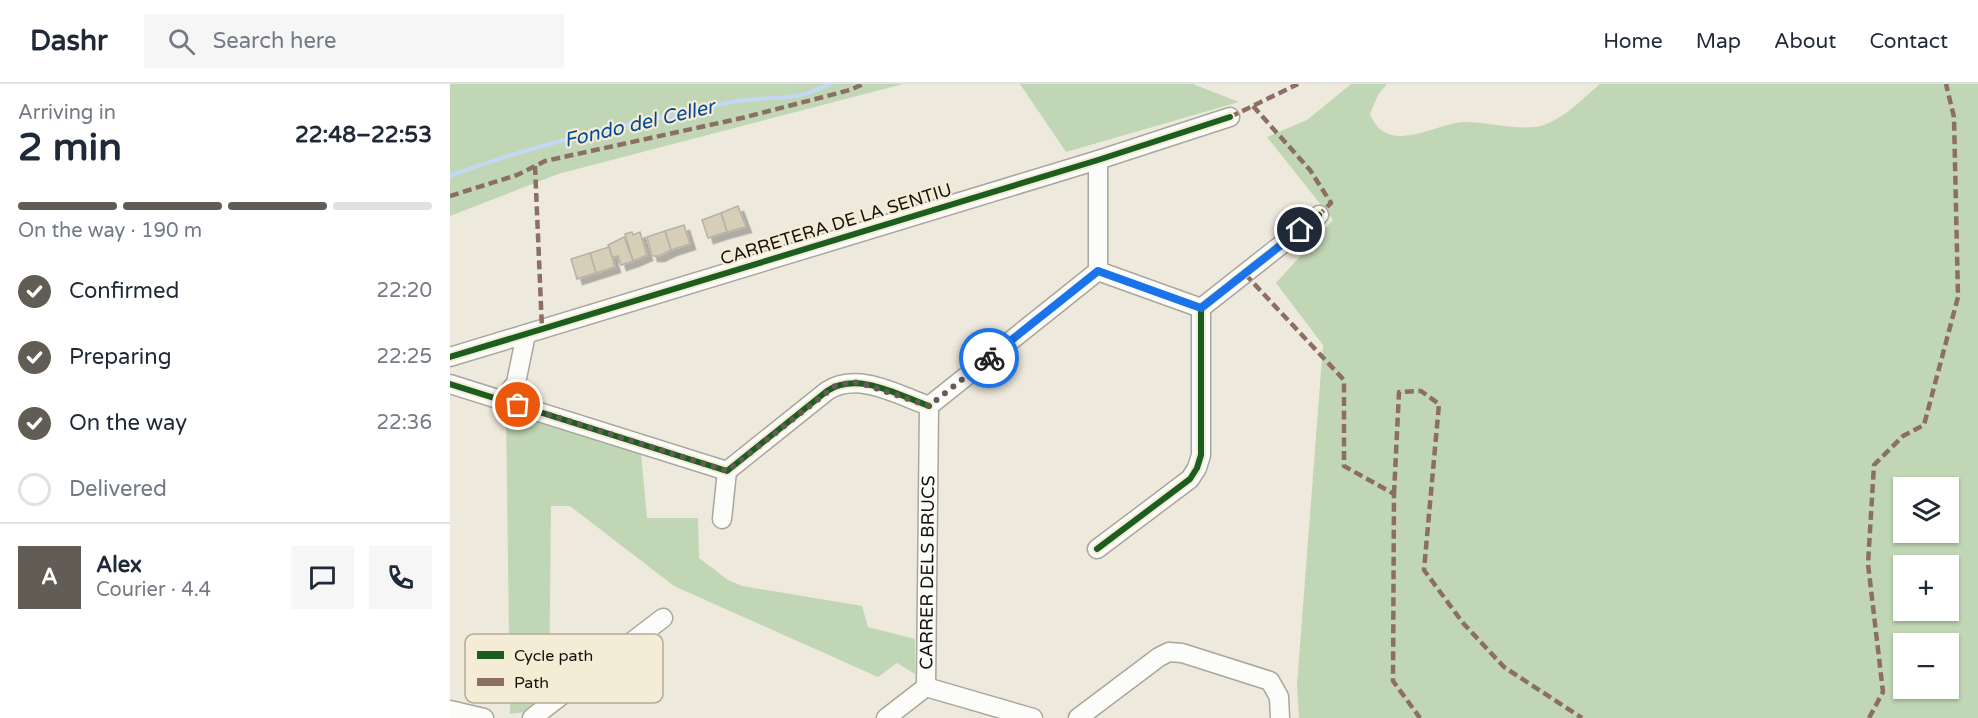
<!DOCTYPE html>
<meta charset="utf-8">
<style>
body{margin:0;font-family:"Varela Round",sans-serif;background:#f6f6f7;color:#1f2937;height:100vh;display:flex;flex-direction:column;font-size:22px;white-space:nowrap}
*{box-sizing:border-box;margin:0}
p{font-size:20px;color:#747a83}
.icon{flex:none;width:33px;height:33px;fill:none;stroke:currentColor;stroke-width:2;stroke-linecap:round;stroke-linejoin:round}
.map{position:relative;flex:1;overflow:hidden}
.details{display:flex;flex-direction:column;background:#fff;width:450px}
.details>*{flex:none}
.tools{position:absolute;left:1443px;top:393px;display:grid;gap:12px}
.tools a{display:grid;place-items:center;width:66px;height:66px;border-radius:0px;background:#fff;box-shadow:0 2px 4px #0004;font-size:30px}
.pin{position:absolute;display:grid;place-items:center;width:51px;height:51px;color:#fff;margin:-26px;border:3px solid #fff;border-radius:50%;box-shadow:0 2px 6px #0007}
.courier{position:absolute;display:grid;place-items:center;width:60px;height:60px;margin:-30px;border:4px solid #1a73e8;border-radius:50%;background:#fff;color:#222;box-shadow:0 2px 8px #0007}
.headline em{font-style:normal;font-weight:700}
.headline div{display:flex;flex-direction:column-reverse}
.headline{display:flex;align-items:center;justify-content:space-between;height:102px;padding:0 18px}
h1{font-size:39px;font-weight:700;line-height:45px}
.bar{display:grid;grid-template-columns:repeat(4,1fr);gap:9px 6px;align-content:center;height:72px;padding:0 18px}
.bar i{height:8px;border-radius:4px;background:#e0e1e3}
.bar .selected{background:#625d54}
.bar p{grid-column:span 4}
.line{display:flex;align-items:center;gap:15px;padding:0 18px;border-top:2px solid #e0e1e3}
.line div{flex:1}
.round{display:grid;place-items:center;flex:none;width:63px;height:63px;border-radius:0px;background:#f6f6f7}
ol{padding:0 18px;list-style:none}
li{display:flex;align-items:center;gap:18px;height:66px}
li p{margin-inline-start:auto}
li .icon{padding:6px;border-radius:50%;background:#625d54;color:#fff;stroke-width:4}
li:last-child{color:#747a83}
li i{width:33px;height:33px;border:3px solid #e0e1e3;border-radius:50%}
header{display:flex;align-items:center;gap:36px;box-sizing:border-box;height:84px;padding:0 30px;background:#fff;border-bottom:2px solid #e0e1e3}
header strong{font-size:28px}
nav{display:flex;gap:33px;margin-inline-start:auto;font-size:21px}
.search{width:420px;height:54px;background:#f6f6f7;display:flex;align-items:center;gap:15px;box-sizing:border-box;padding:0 21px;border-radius:0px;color:#747a83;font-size:22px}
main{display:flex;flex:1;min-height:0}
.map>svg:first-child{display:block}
</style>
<header>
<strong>Dashr</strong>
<div class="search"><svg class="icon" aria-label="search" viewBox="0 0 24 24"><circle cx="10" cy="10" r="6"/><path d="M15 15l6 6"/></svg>Search here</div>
<nav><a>Home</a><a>Map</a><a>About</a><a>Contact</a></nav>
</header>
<main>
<section class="details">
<div class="headline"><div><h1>2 min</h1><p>Arriving in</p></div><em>22:48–22:53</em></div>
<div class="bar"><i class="selected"></i><i class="selected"></i><i class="selected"></i><i></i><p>On the way · 190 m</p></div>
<ol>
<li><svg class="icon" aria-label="check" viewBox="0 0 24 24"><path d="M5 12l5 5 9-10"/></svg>Confirmed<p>22:20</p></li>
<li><svg class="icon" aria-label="check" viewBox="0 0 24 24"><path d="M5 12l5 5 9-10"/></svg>Preparing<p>22:25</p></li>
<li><svg class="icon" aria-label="check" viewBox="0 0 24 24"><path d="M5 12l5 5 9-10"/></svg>On the way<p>22:36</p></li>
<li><i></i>Delivered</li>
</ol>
<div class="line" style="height:108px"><b class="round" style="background:#625d54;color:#fff">A</b><div><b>Alex</b><p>Courier · 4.4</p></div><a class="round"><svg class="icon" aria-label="chat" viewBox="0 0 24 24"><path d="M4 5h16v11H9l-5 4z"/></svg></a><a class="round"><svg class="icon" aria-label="phone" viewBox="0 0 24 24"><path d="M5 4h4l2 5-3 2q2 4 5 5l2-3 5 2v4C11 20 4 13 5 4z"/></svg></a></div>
</section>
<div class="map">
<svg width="1528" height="634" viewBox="0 0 1528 634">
<defs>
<filter id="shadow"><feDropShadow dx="5.5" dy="5.5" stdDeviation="0" flood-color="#0004"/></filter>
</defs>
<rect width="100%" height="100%" fill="#eee9dd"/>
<g fill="#c1d6b4" fill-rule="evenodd">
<path d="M0,0H453L108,90L0,132Z"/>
<path d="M570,0H743L789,18L616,68Z"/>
<path d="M901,0H937L928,11L920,30C925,41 930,48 942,51C966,56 991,39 1015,38C1039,38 1072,48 1094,41C1116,33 1132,15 1150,0H1528V634H849L847,601L873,261L826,199L883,136L817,53L857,36ZM1454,404H1498V448H1454ZM1454,482H1498V526H1454ZM1454,560H1498V604H1454Z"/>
<path d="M56,327L191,369L197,434H248L249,474L278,496L292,502L412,522L418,543L465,555V590L447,579L428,593L224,502L120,422H101L99,609L76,628L60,630Z"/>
</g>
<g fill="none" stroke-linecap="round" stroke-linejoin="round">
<path stroke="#c3d8f2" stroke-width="4" d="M0,92C92,57 186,39 282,18C306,13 332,16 355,10C363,8 372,3 380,0"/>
</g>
<g fill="#d7ceb8" stroke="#b6b2a9" stroke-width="1.5" filter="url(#shadow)">
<path d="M288,122L296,143L277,148L271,129Z"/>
<path d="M271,129L277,148L258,154L252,136Z"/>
<path d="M234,141L240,160L221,166L215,147Z"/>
<path d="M215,147L221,166L209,172H202L197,153Z"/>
<path d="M182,148L183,151L190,148L197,171L183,177L175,150Z"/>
<path d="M174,153L183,177L171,181L168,172L162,173L158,161Z"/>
<path d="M159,163L165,183L146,189L140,169Z"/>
<path d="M140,169L146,189L127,195L121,175Z"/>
</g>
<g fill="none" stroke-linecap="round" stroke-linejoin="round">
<defs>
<g id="minor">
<path d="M648,187L751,224"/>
<path d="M0,273L648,76L780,33"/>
<path d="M0,300L277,387L377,307C408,287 448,311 479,322"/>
<path d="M53,316L66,299L76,250"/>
<path d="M479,322L648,187V76"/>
<path d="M272,435L277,387"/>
<path d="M647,465L740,395L747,384L751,371V224L869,131"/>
<path d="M476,603L583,634"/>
<path d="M0,626L34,634"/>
<path d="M82,634L213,534"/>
<path id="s1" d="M436,634L476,603L479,322"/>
<path d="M628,634L709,573L719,568L732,569L820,597L829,613L830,634"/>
</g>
</defs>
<use href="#minor" stroke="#aaa69d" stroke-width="21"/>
<use href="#minor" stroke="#fcfcfa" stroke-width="18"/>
<g stroke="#8d6e63" stroke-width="4.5" stroke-dasharray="9 4.5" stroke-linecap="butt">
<path d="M803,22L860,86L881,119L869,131"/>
<path d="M780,33L848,0"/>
<path d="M85,82L92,245"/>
<path d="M0,112L67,91L95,77L292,34L400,6L413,0"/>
<path d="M795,190L894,296V382L944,410L943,597L970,634"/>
<path d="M944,410L949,308L971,307L989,320L974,486L1013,539L1054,583L1132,634"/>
<path d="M1419,634L1433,608L1418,480L1424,381L1453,352L1474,341L1508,213L1504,33L1496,0"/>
</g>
<defs>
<g id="cycleway">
<path d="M0,273L648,76L780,33"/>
<path d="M0,300L277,387L377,307C408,287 448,311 479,322"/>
<path d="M647,465L740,395L747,384L751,371V224L869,131"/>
</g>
</defs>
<use href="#cycleway" stroke="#f5ecd6" stroke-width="10"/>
<use href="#cycleway" stroke="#1b5e20" stroke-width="6"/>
</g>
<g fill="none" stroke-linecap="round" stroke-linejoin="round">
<path stroke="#625d54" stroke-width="6" stroke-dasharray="0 10.8" d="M68,321L277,387L385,302L403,298L413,300L479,322L539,274"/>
<path stroke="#1a73e8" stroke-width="8" d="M539,274L648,187L751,224L850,146"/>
</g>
<g text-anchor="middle" stroke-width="4.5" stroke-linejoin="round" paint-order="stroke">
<g font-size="18" fill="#16120b" stroke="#f5ecd6">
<text transform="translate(386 140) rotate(-17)" y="6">CARRETERA DE LA SENTIU</text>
<text dy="6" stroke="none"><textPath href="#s1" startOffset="165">CARRER DELS BRUCS</textPath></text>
</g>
<g font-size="20" font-style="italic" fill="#004999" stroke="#f5ecd6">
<text transform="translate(189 39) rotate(-13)" y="7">Fondo del Celler</text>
</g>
</g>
<rect x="15" y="550" width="198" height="69" rx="9" fill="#f5ecd6" stroke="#b2ab99" stroke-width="1.5"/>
<rect x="27" y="567" width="27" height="8" fill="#1b5e20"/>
<rect x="27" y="594" width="27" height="8" fill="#8d6e63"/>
<g font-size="16" fill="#16120b">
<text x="64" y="577">Cycle path</text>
<text x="64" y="604">Path</text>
</g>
</svg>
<div class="tools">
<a><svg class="icon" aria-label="layers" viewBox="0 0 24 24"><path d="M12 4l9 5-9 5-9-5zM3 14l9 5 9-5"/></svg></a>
<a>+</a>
<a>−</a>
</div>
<div class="pin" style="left:68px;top:321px;background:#ea580c"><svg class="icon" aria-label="bag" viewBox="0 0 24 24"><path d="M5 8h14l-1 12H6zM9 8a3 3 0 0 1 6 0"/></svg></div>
<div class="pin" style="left:850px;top:146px;background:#1f2937"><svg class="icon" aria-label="home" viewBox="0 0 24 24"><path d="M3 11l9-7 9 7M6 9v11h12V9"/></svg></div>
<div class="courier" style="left:539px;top:274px"><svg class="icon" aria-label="bike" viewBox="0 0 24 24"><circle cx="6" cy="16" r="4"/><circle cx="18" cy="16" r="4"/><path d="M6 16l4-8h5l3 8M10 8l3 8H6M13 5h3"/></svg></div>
</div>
</main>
